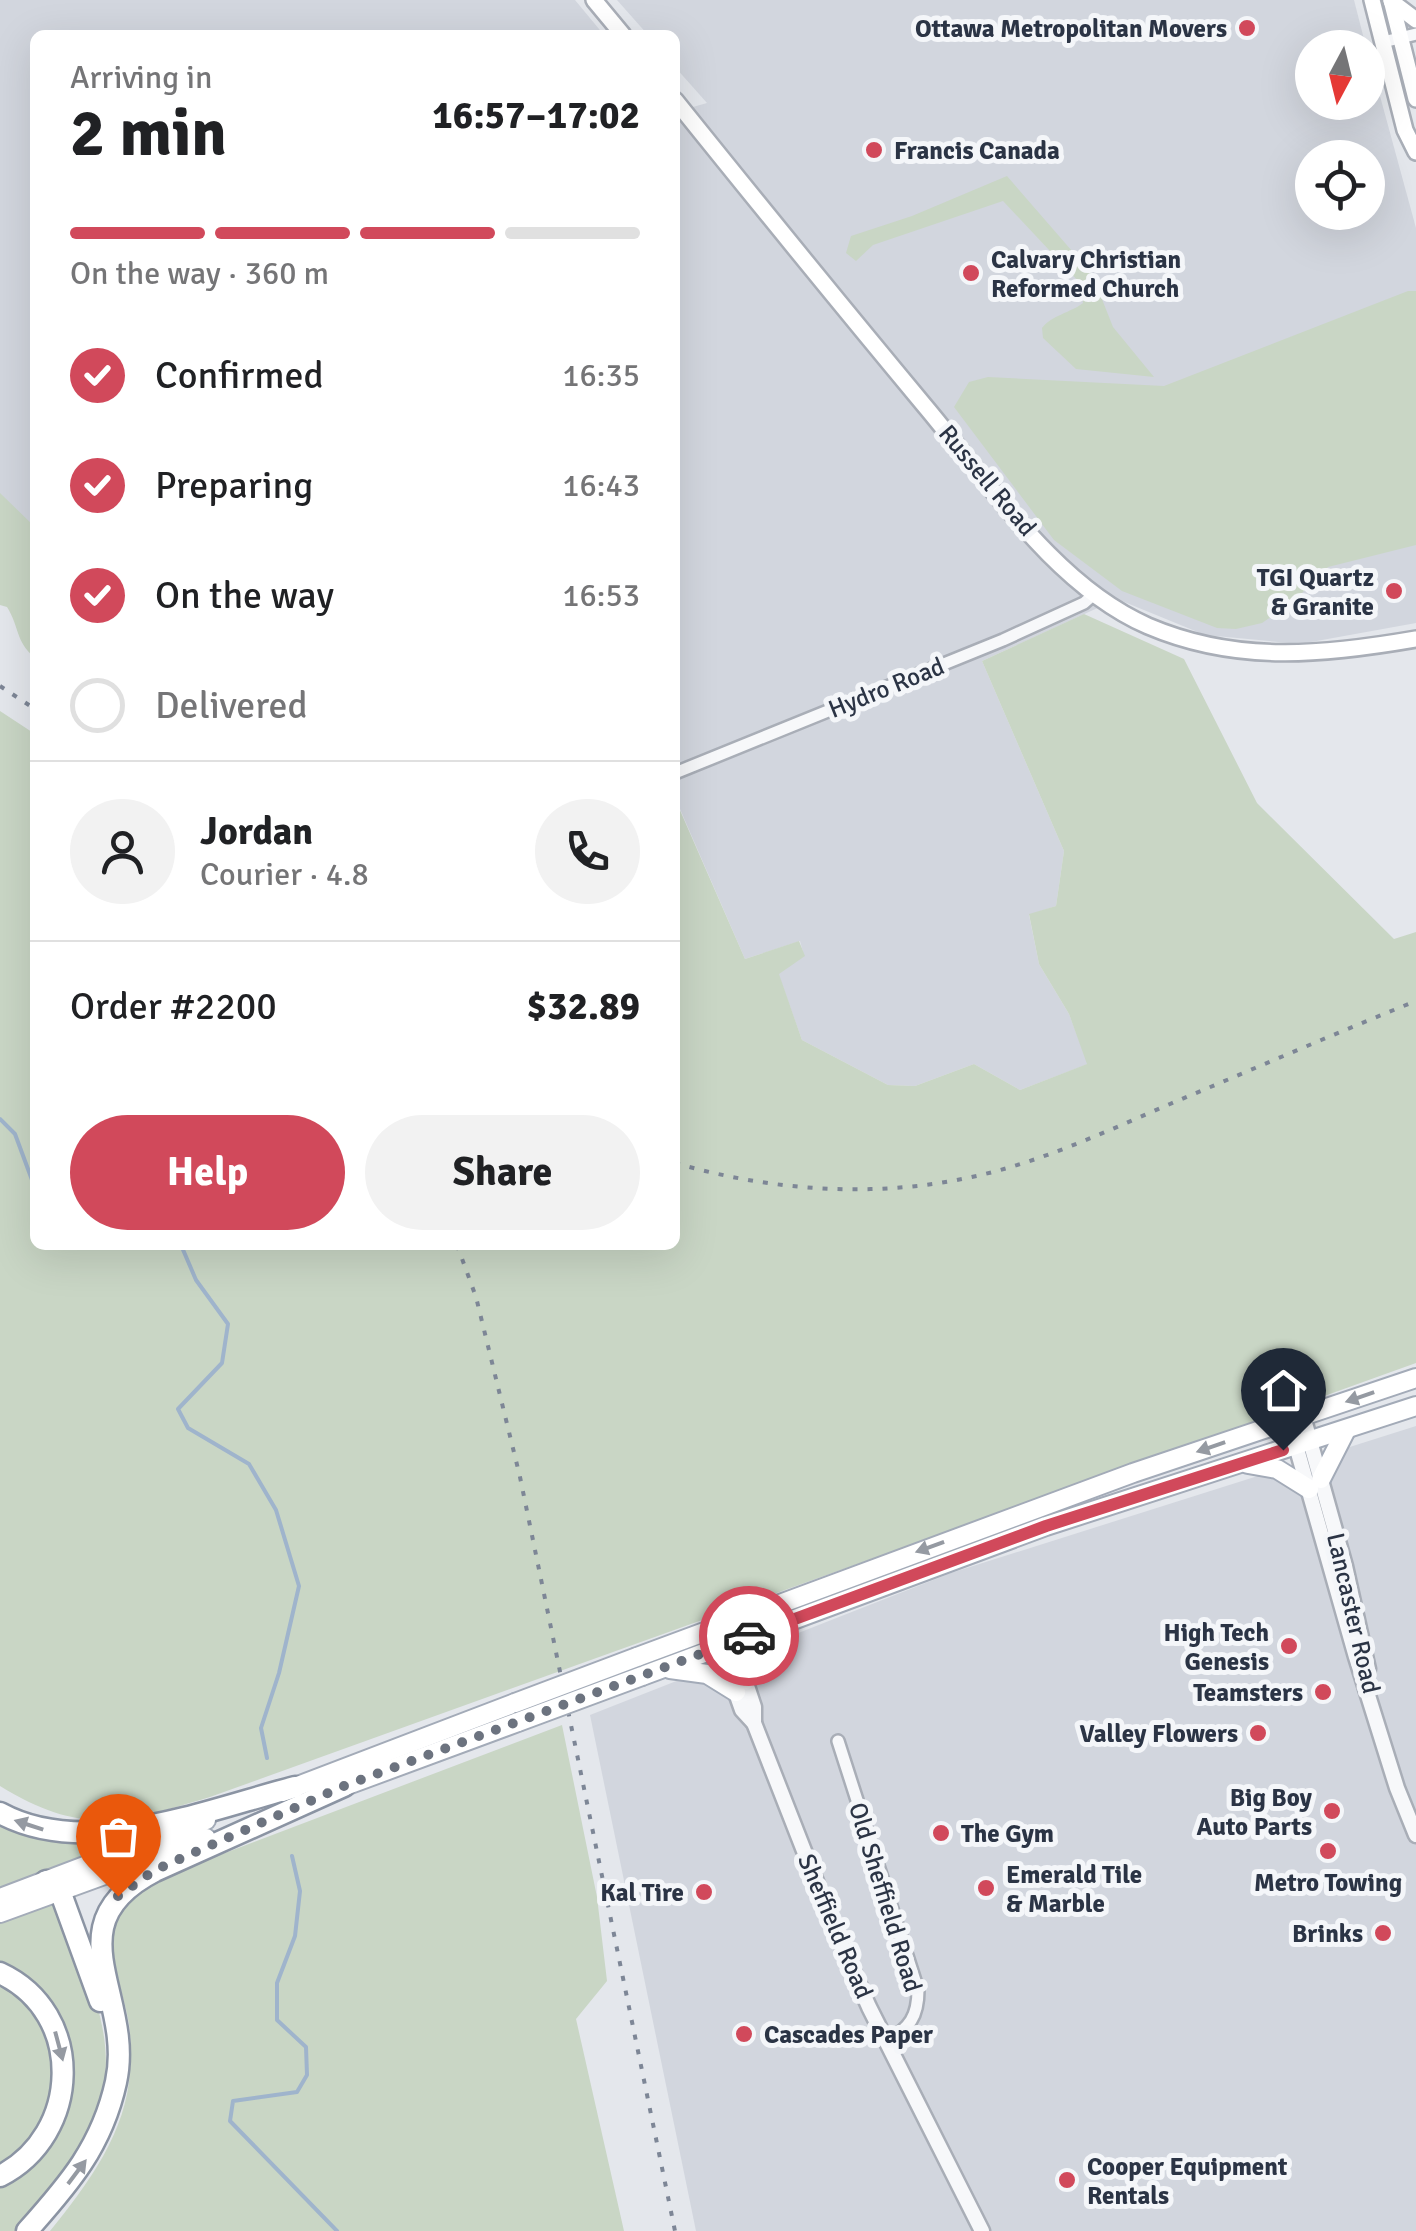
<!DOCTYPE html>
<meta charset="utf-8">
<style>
body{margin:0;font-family:Signika,sans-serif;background:#f2f2f2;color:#202124;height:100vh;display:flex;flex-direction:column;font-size:38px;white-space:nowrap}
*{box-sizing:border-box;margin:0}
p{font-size:32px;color:#757577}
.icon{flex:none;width:55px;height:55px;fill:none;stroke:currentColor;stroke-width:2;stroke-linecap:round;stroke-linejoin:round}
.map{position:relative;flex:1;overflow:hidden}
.sheet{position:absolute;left:30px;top:30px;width:650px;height:1220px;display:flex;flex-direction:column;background:#fff;border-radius:15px;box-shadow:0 10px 40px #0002}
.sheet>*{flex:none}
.needle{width:65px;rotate:187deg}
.buttons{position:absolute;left:1295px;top:30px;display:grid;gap:20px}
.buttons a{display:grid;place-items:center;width:90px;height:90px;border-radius:50%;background:#fff;box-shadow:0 10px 40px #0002;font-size:50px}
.pin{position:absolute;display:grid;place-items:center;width:85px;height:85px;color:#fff;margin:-102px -42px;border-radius:50% 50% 50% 0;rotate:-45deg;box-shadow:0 0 10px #0007}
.pin .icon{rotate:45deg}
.courier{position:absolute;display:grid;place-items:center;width:100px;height:100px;margin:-50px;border:8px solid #d1495b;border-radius:50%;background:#fff;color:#222;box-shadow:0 2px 12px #0007}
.summary em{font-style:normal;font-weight:800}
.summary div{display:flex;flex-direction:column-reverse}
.summary{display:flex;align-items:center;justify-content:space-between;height:170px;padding:0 40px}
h1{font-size:65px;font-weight:800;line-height:75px}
.bar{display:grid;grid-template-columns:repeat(4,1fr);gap:15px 10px;align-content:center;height:120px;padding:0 40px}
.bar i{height:12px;border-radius:8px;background:#e0e0e0}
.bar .active{background:#d1495b}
.bar p{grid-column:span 4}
.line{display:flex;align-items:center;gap:25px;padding:0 40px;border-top:2px solid #e0e0e0}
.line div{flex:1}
.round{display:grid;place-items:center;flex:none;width:105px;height:105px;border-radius:52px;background:#f2f2f2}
ol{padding:0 40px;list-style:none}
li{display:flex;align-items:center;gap:30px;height:110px}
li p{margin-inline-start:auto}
li .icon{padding:10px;border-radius:50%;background:#d1495b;color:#fff;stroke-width:4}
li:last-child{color:#757577}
li i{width:55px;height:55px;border:5px solid #e0e0e0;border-radius:50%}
.cta{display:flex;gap:20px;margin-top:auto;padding:20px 40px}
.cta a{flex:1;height:115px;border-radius:60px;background:#d1495b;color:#fff;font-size:40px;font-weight:800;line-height:115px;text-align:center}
.cta a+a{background:#f2f2f2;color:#202124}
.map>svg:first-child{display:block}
</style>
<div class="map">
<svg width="1416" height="2231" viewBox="0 0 1416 2231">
<rect width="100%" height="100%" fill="#e4e7ec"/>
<g fill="#d2d6de" fill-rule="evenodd">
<path d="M0,0H575L604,35H35V575L0,521Z"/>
<path d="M617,0H1354L1366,47L1312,48V102H1368V52L1416,228V623L1300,644L1205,635L1117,599L982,661L1064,851L1056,906L1029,915L1039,964L1069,1014L1088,1064L1020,1090L974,1064L915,1086L888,1085L802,1040L778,973L804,956L800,941L745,959L680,809L675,810V112L707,103L675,67V35H648ZM1312,158H1368V212H1312Z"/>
<path d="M1416,1426V2231H696L590,1715L951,1573Z"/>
</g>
<g fill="#c9d6c5">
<path d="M1007,176L1092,274L1113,327L1154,377L1076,369L1043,338L1042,328C1052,315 1070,313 1083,303L1081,284L1003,201L873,245L856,261L846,253L851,236L912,216Z"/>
<path d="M1408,291H1416V545L1328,567L1294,601L1262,623L1236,629L1217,628L1122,591L1054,540L954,407L969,382L988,377L1164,386Z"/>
<path d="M0,493L35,527V658C15,641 20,628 7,607L0,605Z"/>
<path d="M1084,614L1184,659L1257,803L1394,939L1416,932V1363L210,1797C123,1823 81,1836 0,1786V711L35,734V1245H675V810L679,808L745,959L799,941L805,956L779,974L802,1040L888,1085L915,1086L974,1064L1020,1090L1087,1064L1069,1014L1039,964L1029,914L1056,906L1064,851L982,661Z"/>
<path d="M562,1725L597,1897L607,1981L576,2019L624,2231H50C88,2184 127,2132 130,2070C131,2055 131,2038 129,2024C122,1980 91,1921 140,1890C155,1881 173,1874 188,1867Z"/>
<path d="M0,1820L135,1832L138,1839L0,1889Z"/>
<path d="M56,1901C97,1996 136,2069 72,2166C56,2189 34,2210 16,2231H0V2183L36,2158L65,2046L0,1969V1923Z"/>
<path d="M0,1985C16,1996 36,2010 44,2028C67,2079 45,2136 0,2164Z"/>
</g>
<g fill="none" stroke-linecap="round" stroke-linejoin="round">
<g stroke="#9fb4cc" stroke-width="4">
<path d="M0,1119L15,1134L35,1188"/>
<path d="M181,1245L196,1280L228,1324L222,1363L178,1409L188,1428L249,1464L276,1510L299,1586L279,1673L261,1728L267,1758"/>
<path d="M292,1856L300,1891L295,1936L277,1983V2020L306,2047L307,2075L297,2092L233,2101L230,2121L337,2231"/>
</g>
<defs>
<g id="minor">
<path d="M1383,42L1416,34"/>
<path d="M675,773L1003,640L1084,603L1093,595"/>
<path d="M838,1741L918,1990C918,2016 910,2028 887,2041"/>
</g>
<g id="tertiary">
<path d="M1303,1416L1345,1566L1368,1669"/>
<path d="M1289,1421L1356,1657L1397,1788L1416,1835"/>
<path d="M726,1623L754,1707V1723"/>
<path d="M713,1628L742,1710L754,1723L835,1930L869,2007L982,2231"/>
</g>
<g id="secondary">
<path d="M594,0L623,35"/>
<path d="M1372,0L1405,130L1416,152"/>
<path d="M1391,0L1416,99"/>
<path d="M1391,1L1416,20"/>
<path d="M675,100C757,202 840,304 924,405C989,482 1054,585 1148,626C1237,664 1324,655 1416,639"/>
</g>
<g id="primary">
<path d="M1248,1464L1277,1469L1309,1489"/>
<path d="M1321,1479L1346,1430"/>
<path d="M637,1657L1133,1473L1416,1378"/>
<path d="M670,1669L707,1674L736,1692"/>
<path d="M642,1676L1046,1526L1416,1406"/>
<path d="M746,1680L751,1657L779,1628"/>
<path d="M334,1790L518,1722"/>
<path d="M282,1792L515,1703"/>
<path d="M0,1898L206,1820"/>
<path d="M0,1913L206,1838"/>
</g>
<g id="motorway">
<path d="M0,1813C86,1860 206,1810 295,1787"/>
<path d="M46,1881L60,1891L100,2001"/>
<path d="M0,1973C86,2013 81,2135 0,2176"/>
<path d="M27,2231C69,2184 102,2146 116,2082C135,1996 50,1925 155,1871L344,1786"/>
</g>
</defs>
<use href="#minor" stroke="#a9aeb7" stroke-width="16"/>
<use href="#tertiary" stroke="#a9aeb7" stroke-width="19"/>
<use href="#secondary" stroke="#a9aeb7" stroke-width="20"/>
<use href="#primary" stroke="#a3abb8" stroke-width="22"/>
<use href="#motorway" stroke="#8b94a3" stroke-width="25"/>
<use href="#minor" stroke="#f7f8fa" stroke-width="11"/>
<use href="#tertiary" stroke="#f7f8fa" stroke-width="14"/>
<use href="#secondary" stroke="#fff" stroke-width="15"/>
<use href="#primary" stroke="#fff" stroke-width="18"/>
<use href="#motorway" stroke="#fff" stroke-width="20"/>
<g stroke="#7d8696" stroke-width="4" stroke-dasharray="5 10" stroke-linecap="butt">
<path d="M0,686L35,709"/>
<path d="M675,1163C786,1195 903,1200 1014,1166C1070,1149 1123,1124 1177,1101C1256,1068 1336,1033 1416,1001"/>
<path d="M457,1245L476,1297L520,1477L675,2231"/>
</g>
<defs>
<g id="primary-bridge">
<path d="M515,1703L637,1657"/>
<path d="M518,1722L642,1676"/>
</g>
</defs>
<use href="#primary-bridge" stroke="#a3abb8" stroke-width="22" stroke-linecap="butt"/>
<use href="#primary-bridge" stroke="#fff" stroke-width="18"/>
</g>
<defs><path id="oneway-solid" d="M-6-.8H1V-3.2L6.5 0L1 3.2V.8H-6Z" transform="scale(2.5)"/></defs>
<g fill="#959aa2">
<use href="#oneway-solid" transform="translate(1360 1397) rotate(161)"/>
<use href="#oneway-solid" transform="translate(1211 1447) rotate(161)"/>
<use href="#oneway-solid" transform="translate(930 1547) rotate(160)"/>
<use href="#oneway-solid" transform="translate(29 1825) rotate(-162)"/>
<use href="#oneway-solid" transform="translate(59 2046) rotate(75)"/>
<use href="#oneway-solid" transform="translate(77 2172) rotate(-53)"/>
</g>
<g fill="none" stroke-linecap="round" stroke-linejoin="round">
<path stroke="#6c737f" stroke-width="10" stroke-dasharray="0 18" d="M118,1896L155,1870L344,1786L749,1636"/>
<path stroke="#d1495b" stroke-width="12" d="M749,1636L1046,1526L1283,1450"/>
</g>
<g fill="#d1495b" stroke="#f4f6f9" stroke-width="4">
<circle cx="1247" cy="28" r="10"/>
<circle cx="874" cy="150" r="10"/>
<circle cx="971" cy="273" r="10"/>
<circle cx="1394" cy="591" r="10"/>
<circle cx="1289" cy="1646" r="10"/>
<circle cx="1323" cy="1692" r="10"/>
<circle cx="1258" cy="1733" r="10"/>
<circle cx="1332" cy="1811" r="10"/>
<circle cx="941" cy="1833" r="10"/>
<circle cx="1328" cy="1851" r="10"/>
<circle cx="986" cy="1888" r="10"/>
<circle cx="704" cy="1892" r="10"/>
<circle cx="1383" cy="1933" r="10"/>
<circle cx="744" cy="2034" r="10"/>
<circle cx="1067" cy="2180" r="10"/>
</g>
<g text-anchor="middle" stroke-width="10" stroke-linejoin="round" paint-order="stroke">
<g font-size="25" font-weight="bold" fill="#2b3445" stroke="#f4f6f9" text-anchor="end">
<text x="1227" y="37">Ottawa Metropolitan Movers</text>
<text x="894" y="159" text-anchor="start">Francis Canada</text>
<text x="991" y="268" text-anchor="start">Calvary Christian<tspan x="991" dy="29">Reformed Church</tspan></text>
<text x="1374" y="586">TGI Quartz<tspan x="1374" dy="29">&amp; Granite</tspan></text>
<text x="1269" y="1641">High Tech<tspan x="1269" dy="29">Genesis</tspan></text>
<text x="1303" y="1701">Teamsters</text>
<text x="1238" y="1742">Valley Flowers</text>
<text x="1312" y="1806">Big Boy<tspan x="1312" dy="29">Auto Parts</tspan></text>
<text x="961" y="1842" text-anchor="start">The Gym</text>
<text x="1006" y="1883" text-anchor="start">Emerald Tile<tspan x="1006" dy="29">&amp; Marble</tspan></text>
<text x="1328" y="1891" text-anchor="middle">Metro Towing</text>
<text x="684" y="1901">Kal Tire</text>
<text x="1363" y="1942">Brinks</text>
<text x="764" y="2043" text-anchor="start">Cascades Paper</text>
<text x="1087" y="2175" text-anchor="start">Cooper Equipment<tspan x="1087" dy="29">Rentals</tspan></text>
</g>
<g font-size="25" fill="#2b3445" stroke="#f4f6f9">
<text transform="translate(988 480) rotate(50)" y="9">Russell Road</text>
<text transform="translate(886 687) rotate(-22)" y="9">Hydro Road</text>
<text transform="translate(1354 1613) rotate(77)" y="9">Lancaster Road</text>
<text transform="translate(886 1897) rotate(73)" y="9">Old Sheffield Road</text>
<text transform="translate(836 1926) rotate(67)" y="9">Sheffield Road</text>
</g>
</g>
</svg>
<div class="buttons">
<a><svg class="needle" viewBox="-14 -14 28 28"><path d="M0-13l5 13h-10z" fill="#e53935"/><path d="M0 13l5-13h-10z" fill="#757577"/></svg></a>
<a><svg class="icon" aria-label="locate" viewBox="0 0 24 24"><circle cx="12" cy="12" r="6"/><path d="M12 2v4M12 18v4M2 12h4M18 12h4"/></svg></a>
</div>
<div class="pin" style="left:118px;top:1896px;background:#ea580c"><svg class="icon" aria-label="bag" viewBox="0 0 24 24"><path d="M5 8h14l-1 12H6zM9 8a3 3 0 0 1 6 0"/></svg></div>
<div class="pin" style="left:1283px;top:1450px;background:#1f2937"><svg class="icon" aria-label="home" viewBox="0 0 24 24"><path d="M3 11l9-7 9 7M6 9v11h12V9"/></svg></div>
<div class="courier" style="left:749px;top:1636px"><svg class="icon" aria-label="car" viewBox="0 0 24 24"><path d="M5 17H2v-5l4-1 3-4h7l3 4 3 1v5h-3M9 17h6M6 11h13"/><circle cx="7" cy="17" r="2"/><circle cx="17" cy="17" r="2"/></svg></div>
<section class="sheet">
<div class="summary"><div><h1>2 min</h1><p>Arriving in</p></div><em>16:57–17:02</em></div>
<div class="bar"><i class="active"></i><i class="active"></i><i class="active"></i><i></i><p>On the way · 360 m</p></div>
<ol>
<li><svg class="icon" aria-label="check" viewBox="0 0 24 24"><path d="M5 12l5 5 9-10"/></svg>Confirmed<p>16:35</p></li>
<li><svg class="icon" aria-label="check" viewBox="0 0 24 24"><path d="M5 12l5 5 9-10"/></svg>Preparing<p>16:43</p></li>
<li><svg class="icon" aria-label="check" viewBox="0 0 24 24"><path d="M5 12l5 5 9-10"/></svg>On the way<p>16:53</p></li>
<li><i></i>Delivered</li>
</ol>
<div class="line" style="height:180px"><a class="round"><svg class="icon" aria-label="person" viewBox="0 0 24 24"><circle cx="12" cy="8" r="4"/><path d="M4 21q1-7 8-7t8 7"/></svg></a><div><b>Jordan</b><p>Courier · 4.8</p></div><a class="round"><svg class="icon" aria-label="phone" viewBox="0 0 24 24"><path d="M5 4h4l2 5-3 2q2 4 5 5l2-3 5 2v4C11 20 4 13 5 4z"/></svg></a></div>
<div class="line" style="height:130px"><div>Order #2200</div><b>$32.89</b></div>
<div class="cta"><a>Help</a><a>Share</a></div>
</section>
</div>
